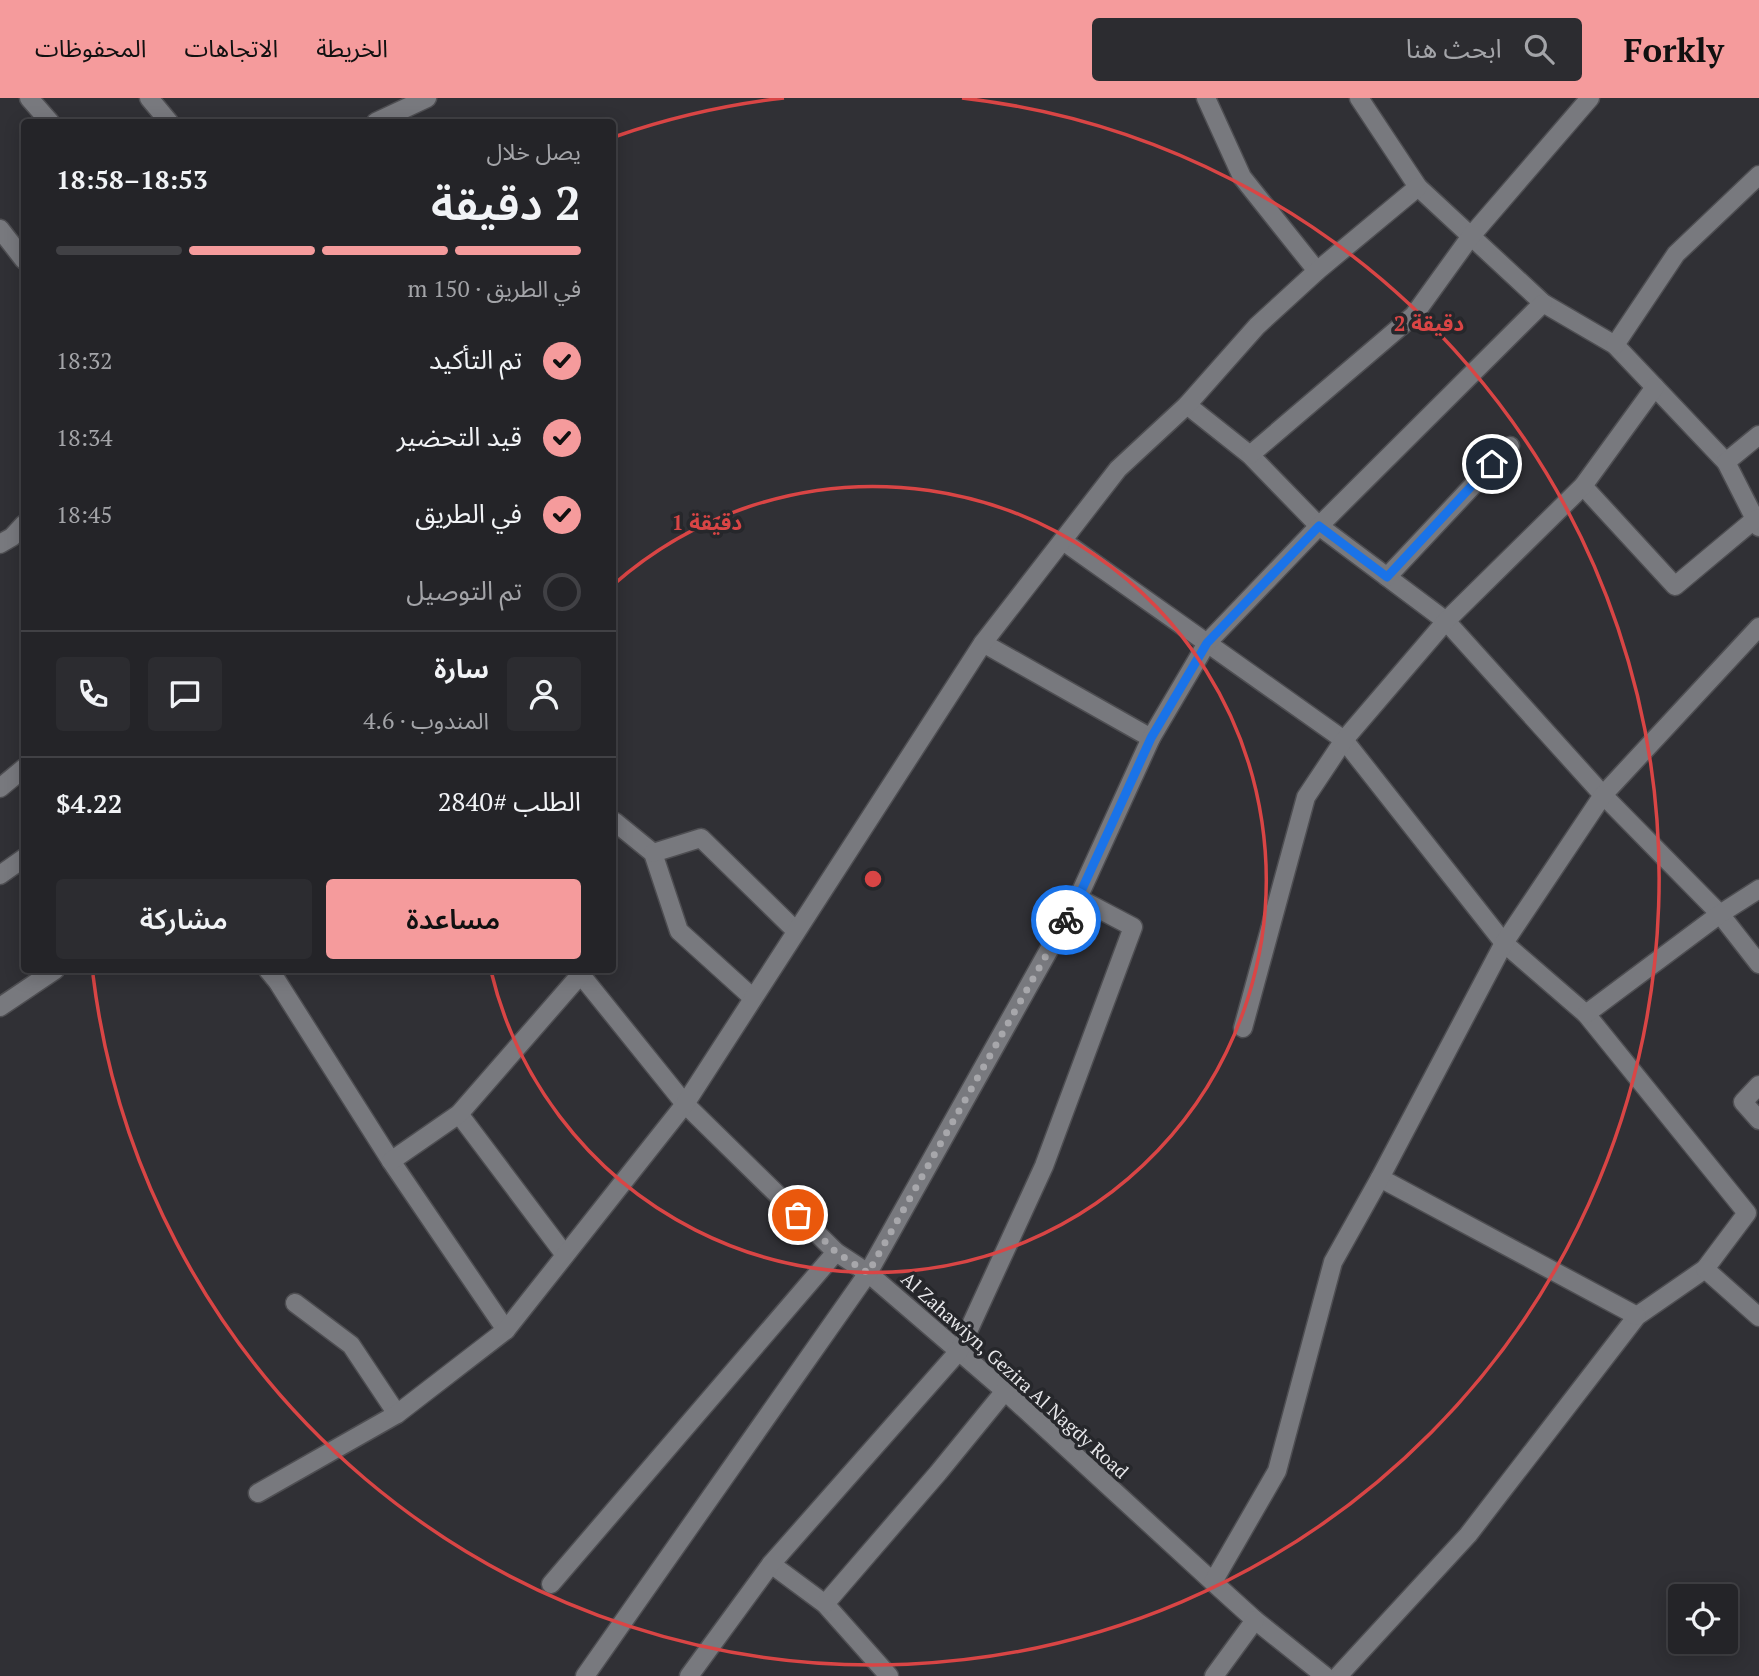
<!DOCTYPE html>
<html lang="ar">
<meta charset="utf-8">
<style>
body{margin:0;font-family:"PT Serif","Noto Sans Arabic",serif;background:#2c2c30;color:#f1f3f6;direction:rtl;height:100vh;display:flex;flex-direction:column;font-size:26px;white-space:nowrap}
*{box-sizing:border-box;margin:0}
p{font-size:23px;color:#a3a4a8}
.icon{flex:none;width:38px;height:38px;fill:none;stroke:currentColor;stroke-width:2;stroke-linecap:round;stroke-linejoin:round}
.map{position:relative;flex:1;overflow:hidden;direction:ltr}
.side{position:absolute;left:21px;top:21px;width:595px;height:854px;display:flex;flex-direction:column;background:#242428;border-radius:7px;box-shadow:0 4px 18px #0003,0 0 0 2px #414145;direction:rtl}
.side>*{flex:none}
.controls{position:absolute;left:1668px;top:1486px;display:grid;gap:14px}
.controls a{display:grid;place-items:center;width:70px;height:70px;border-radius:7px;background:#242428;box-shadow:0 4px 18px #0003,0 0 0 2px #414145;font-size:35px}
.pin{position:absolute;display:grid;place-items:center;width:60px;height:60px;color:#fff;margin:-30px;border:4px solid #fff;border-radius:50%;box-shadow:0 2px 7px #0007}
.courier{position:absolute;display:grid;place-items:center;width:70px;height:70px;margin:-35px;border:5px solid #1a73e8;border-radius:50%;background:#fff;color:#222;box-shadow:0 2px 9px #0007}
.summary em{font-style:normal;font-weight:600}
.summary div{display:flex;flex-direction:column-reverse}
.summary{display:flex;align-items:center;justify-content:space-between;height:119px;padding:0 35px}
h1{font-size:46px;font-weight:600;line-height:52px}
.bar{display:grid;grid-template-columns:repeat(4,1fr);gap:10px 7px;align-content:center;height:84px;padding:0 35px}
.bar i{height:9px;border-radius:5px;background:#414145}
.bar .on{background:#f59b9c}
.bar p{grid-column:span 4}
.line{display:flex;align-items:center;gap:18px;padding:0 35px;border-top:2px solid #414145}
.line div{flex:1}
.round{display:grid;place-items:center;flex:none;width:74px;height:74px;border-radius:7px;background:#2c2c30}
ol{padding:0 35px;list-style:none}
li{display:flex;align-items:center;gap:21px;height:77px}
li p{margin-inline-start:auto}
li .icon{padding:7px;border-radius:50%;background:#f59b9c;color:#111;stroke-width:4}
li:last-child{color:#a3a4a8}
li i{width:38px;height:38px;border:4px solid #414145;border-radius:50%}
.action{display:flex;gap:14px;margin-top:auto;padding:14px 35px}
.action a{flex:1;height:80px;border-radius:7px;background:#f59b9c;color:#111;font-size:28px;font-weight:600;line-height:80px;text-align:center}
.action a+a{background:#2c2c30;color:#f1f3f6}
header{display:flex;align-items:center;gap:42px;box-sizing:border-box;height:98px;padding:0 35px;background:#f59b9c;color:#111}
header strong{font-size:33px}
nav{display:flex;gap:38px;margin-inline-start:auto;font-size:24px}
.search{width:490px;height:63px;background:#2c2c30;display:flex;align-items:center;gap:18px;box-sizing:border-box;padding:0 24px;border-radius:7px;color:#a3a4a8;font-size:26px}
.map>svg:first-child{display:block}
</style>
<header>
<strong>Forkly</strong>
<div class="search"><svg class="icon" aria-label="search" viewBox="0 0 24 24"><circle cx="10" cy="10" r="6"/><path d="M15 15l6 6"/></svg>ابحث هنا</div>
<nav><a>الخريطة</a><a>الاتجاهات</a><a>المحفوظات</a></nav>
</header>
<div class="map">
<svg width="1759" height="1578" viewBox="0 0 1759 1578">
<rect width="100%" height="100%" fill="#303035"/>
<g fill="none" stroke-linecap="round" stroke-linejoin="round">
<defs>
<g id="minor">
<path d="M29,0L50,24"/>
<path d="M149,0L169,24"/>
<path d="M1206,0L1242,79L1317,173"/>
<path d="M1359,0L1418,89L1543,205L1615,247L1726,364L1759,429"/>
<path d="M376,24L427,0"/>
<path d="M0,131L24,162"/>
<path d="M1615,247L1676,156L1759,77"/>
<path d="M1187,307L1250,357L1319,428L1446,523L1603,697L1720,816L1759,866"/>
<path d="M1250,357L1414,217L1471,138L1590,0"/>
<path d="M1726,364L1759,337"/>
<path d="M1583,388L1675,488L1754,422L1759,420"/>
<path d="M1063,443L1344,642L1504,845L1586,916L1747,1115L1705,1171L1637,1218L1468,1437L1338,1578"/>
<path d="M0,446L12,439L24,426"/>
<path d="M1387,479L1510,348"/>
<path d="M983,545L1151,640"/>
<path d="M0,690L24,670"/>
<path d="M612,726L615,724L653,755L679,833L753,900"/>
<path d="M653,755L701,740L796,833"/>
<path d="M0,777L24,760"/>
<path d="M268,872L277,883L391,1063L506,1232"/>
<path d="M577,872L685,1006L836,1154L868,1175L1005,1293L1213,1484L1255,1522L1325,1578"/>
<path d="M0,909L55,872"/>
<path d="M1586,916L1720,816L1759,791"/>
<path d="M1243,930L1306,699L1344,642L1446,523L1583,388L1655,289"/>
<path d="M1759,987L1743,1004L1759,1022"/>
<path d="M459,1016L565,1157"/>
<path d="M391,1063L459,1016L581,876"/>
<path d="M1380,1080L1637,1218"/>
<path d="M1705,1171L1759,1219"/>
<path d="M295,1205L351,1247L397,1316"/>
<path d="M258,1395L397,1316L506,1232L685,1006L983,545L1118,371L1187,307L1257,228L1317,173L1418,89"/>
<path d="M771,1466L825,1506L889,1578"/>
<path d="M1213,1484L1277,1373L1333,1164L1380,1080L1504,845L1603,697L1759,529"/>
<path d="M551,1486L836,1154"/>
<path d="M825,1506L938,1375L1005,1293"/>
<path d="M585,1578L868,1175L1078,800L1151,640L1207,545L1319,428L1543,205"/>
<path d="M689,1578L771,1466L959,1253L1044,1068L1133,829L1078,800"/>
<path d="M1214,1578L1255,1522"/>
</g>
</defs>
<use href="#minor" stroke="#4e4e52" stroke-width="21"/>
<use href="#minor" stroke="#78797e" stroke-width="18"/>
</g>
<g fill="none" stroke-linecap="round" stroke-linejoin="round">
<path stroke="#a7a7ab" stroke-width="7" stroke-dasharray="0 12.6" d="M798,1117L836,1154L868,1175L1066,822"/>
<path stroke="#1a73e8" stroke-width="9" d="M1066,822L1078,800L1151,640L1207,545L1319,428L1387,479L1492,366"/>
</g>
<g fill="none" stroke="#d94545" stroke-width="3.5">
<path d="M613 487A393 393 0 1 1 491 873"/>
<path d="M617 38A786 786 0 0 1 784 0M962 0A786 786 0 1 1 93 877"/>
</g>
<g text-anchor="middle" stroke-width="7" stroke-linejoin="round" paint-order="stroke">
<g font-size="19" fill="#e7e7ea" stroke="#26272b">
<text transform="translate(1015 1277) rotate(42)" y="7">Al Zahawiyn, Gezira Al Nagdy Road</text>
</g>
</g>
<circle cx="873" cy="781" r="10" fill="#d94545" stroke="#26272b" stroke-width="3.5"/>
<g font-size="21" text-anchor="middle" font-weight="bold" fill="#d94545" stroke="#26272b" stroke-width="7" stroke-linejoin="round" paint-order="stroke">
<text x="1429" y="233">2 دقيقة</text>
<text x="707" y="432">1 دقيقة</text>
</g>
</svg>
<div class="controls">
<a><svg class="icon" aria-label="locate" viewBox="0 0 24 24"><circle cx="12" cy="12" r="6"/><path d="M12 2v4M12 18v4M2 12h4M18 12h4"/></svg></a>
</div>
<div class="pin" style="left:798px;top:1117px;background:#ea580c"><svg class="icon" aria-label="bag" viewBox="0 0 24 24"><path d="M5 8h14l-1 12H6zM9 8a3 3 0 0 1 6 0"/></svg></div>
<div class="pin" style="left:1492px;top:366px;background:#1f2937"><svg class="icon" aria-label="home" viewBox="0 0 24 24"><path d="M3 11l9-7 9 7M6 9v11h12V9"/></svg></div>
<div class="courier" style="left:1066px;top:822px"><svg class="icon" aria-label="bike" viewBox="0 0 24 24"><circle cx="6" cy="16" r="4"/><circle cx="18" cy="16" r="4"/><path d="M6 16l4-8h5l3 8M10 8l3 8H6M13 5h3"/></svg></div>
<section class="side">
<div class="summary"><div><h1>2 دقيقة</h1><p>يصل خلال</p></div><em>18:53–18:58</em></div>
<div class="bar"><i class="on"></i><i class="on"></i><i class="on"></i><i></i><p>في الطريق · 150 m</p></div>
<ol>
<li><svg class="icon" aria-label="check" viewBox="0 0 24 24"><path d="M5 12l5 5 9-10"/></svg>تم التأكيد<p>18:32</p></li>
<li><svg class="icon" aria-label="check" viewBox="0 0 24 24"><path d="M5 12l5 5 9-10"/></svg>قيد التحضير<p>18:34</p></li>
<li><svg class="icon" aria-label="check" viewBox="0 0 24 24"><path d="M5 12l5 5 9-10"/></svg>في الطريق<p>18:45</p></li>
<li><i></i>تم التوصيل</li>
</ol>
<div class="line" style="height:126px"><a class="round"><svg class="icon" aria-label="person" viewBox="0 0 24 24"><circle cx="12" cy="8" r="4"/><path d="M4 21q1-7 8-7t8 7"/></svg></a><div><b>سارة</b><p>المندوب · 4.6</p></div><a class="round"><svg class="icon" aria-label="chat" viewBox="0 0 24 24"><path d="M4 5h16v11H9l-5 4z"/></svg></a><a class="round"><svg class="icon" aria-label="phone" viewBox="0 0 24 24"><path d="M5 4h4l2 5-3 2q2 4 5 5l2-3 5 2v4C11 20 4 13 5 4z"/></svg></a></div>
<div class="line" style="height:91px"><div>الطلب #2840</div><b>$4.22</b></div>
<div class="action"><a>مساعدة</a><a>مشاركة</a></div>
</section>
</div>
